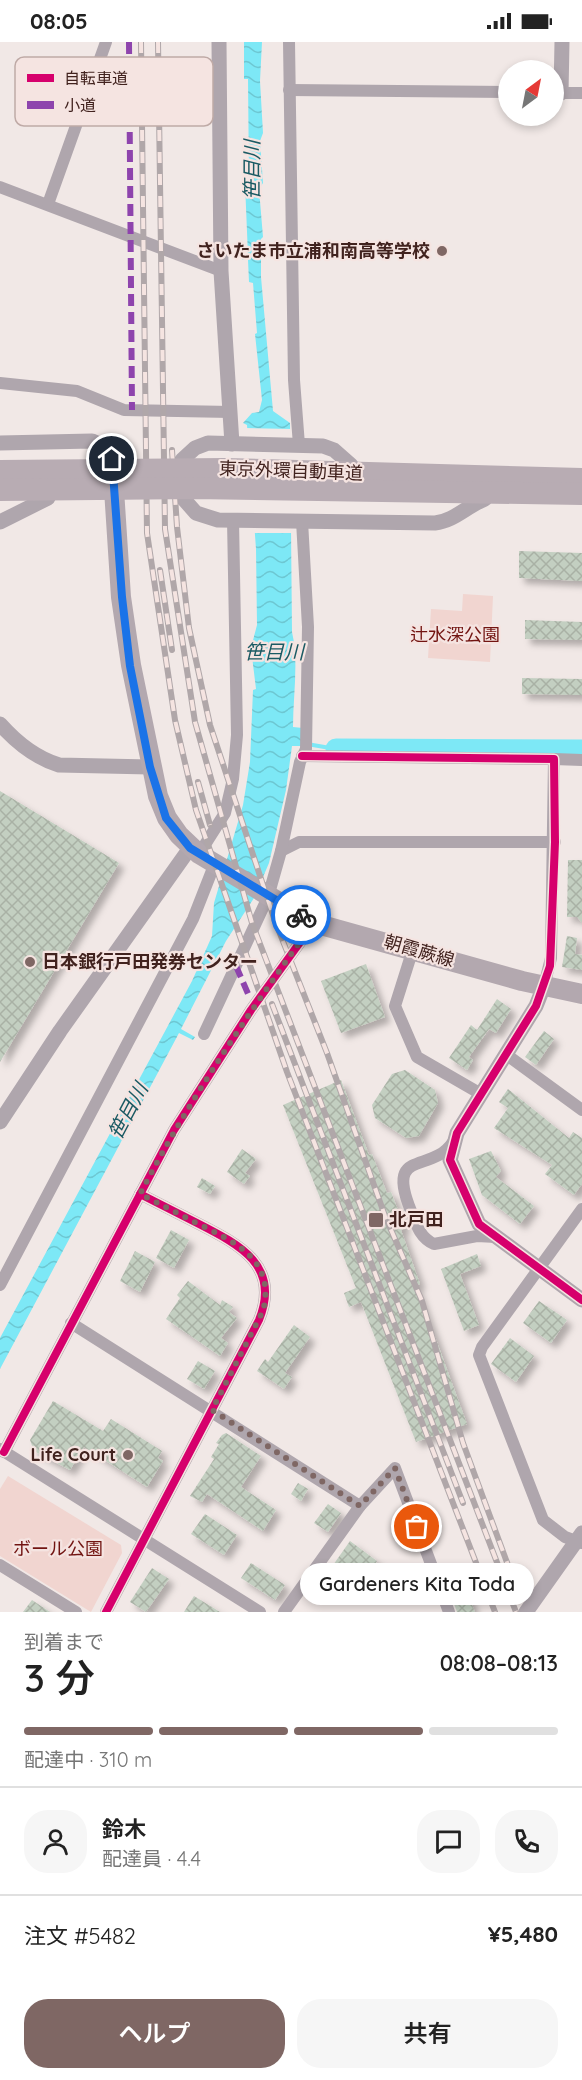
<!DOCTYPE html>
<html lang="ja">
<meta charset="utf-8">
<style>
body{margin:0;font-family:Quicksand,"Noto Sans JP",sans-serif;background:#f6f6f6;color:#222;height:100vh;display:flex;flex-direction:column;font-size:22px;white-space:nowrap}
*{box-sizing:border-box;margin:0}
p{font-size:20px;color:#767676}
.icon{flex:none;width:33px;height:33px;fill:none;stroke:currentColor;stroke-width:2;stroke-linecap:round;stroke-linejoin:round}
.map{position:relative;height:1570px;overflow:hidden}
.panel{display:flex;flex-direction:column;background:#fff;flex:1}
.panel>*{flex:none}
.needle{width:39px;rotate:32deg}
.buttons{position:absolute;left:498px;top:18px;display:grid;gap:12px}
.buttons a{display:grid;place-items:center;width:66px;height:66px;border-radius:50%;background:#fff;box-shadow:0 3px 9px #0003;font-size:30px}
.pin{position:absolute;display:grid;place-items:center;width:51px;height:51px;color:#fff;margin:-26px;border:3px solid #fff;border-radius:50%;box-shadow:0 2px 6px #0007}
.courier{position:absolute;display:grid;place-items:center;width:60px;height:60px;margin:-30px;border:4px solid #1a73e8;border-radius:50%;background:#fff;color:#222;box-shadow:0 2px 8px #0007}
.bubble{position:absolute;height:42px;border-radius:21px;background:#fff;box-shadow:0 3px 9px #0003;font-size:20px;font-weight:600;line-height:42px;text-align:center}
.head em{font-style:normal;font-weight:600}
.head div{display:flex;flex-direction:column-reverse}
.head{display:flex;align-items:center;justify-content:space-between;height:102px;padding:0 24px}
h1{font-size:39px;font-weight:600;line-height:45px}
.bar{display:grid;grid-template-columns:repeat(4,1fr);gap:9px 6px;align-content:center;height:72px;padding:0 24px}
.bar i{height:8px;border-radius:4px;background:#e0e0e0}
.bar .active{background:#7f6764}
.bar p{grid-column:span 4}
.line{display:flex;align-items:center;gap:15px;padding:0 24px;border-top:2px solid #e0e0e0}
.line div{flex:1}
.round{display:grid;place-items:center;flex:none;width:63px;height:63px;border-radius:24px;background:#f6f6f6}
.button{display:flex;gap:12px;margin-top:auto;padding:12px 24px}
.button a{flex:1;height:69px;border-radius:24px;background:#7f6764;color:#fff;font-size:24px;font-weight:600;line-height:69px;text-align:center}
.button a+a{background:#f6f6f6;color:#222}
.status{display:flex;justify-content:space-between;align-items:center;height:42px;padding:0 30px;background:#fff;direction:ltr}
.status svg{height:16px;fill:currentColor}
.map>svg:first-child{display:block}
</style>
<div class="status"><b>08:05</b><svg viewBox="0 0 49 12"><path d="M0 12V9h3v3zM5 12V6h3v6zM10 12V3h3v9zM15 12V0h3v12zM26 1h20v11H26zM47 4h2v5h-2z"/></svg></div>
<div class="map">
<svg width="582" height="1570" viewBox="0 0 582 1570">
<defs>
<pattern id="water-waves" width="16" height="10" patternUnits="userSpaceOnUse" patternTransform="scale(1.5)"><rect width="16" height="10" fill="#7de8f6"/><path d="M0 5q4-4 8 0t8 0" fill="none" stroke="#6dc7d2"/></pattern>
<pattern id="building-cross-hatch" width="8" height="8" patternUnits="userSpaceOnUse" patternTransform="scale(1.5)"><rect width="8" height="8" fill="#c3cfc1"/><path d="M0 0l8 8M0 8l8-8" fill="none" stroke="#a9b1a5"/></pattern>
<filter id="shadow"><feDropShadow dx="5.5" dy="5.5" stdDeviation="3" flood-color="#0004"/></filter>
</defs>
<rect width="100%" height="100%" fill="#f1e8e6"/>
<g fill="#f1d5d0">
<path d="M463,552L493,554L490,620L428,616L431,567L462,569Z"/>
<path d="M8,1434L121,1503L122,1511L91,1570L0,1514V1447Z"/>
</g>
<path fill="url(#water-waves)" d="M244,0H262L260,39L263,91L260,99L263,141L259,147L263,195L261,197V235L273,369L290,381L292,590C299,619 293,654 293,685L303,686L301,704H292L286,748L269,821L254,856L226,899L181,987L195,995L193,998L179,991L0,1327V1296L192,939L212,894L214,861L243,763L250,720L253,648L256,647L251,606L257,583L256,507L247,383L243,381L252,371L259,370L262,358L255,292L257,291L253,241L249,240L248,218H242V215L248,214L245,141L249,140L248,37H244Z"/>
<path fill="#f1e8e6" d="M244,386L293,387L295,491H251Z"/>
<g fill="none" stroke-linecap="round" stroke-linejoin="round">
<path stroke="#7de8f6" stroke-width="4" d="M307,702L336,707"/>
<path stroke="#7de8f6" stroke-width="21" d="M336,707L582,708"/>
</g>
<g fill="url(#building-cross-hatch)" filter="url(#shadow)">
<path d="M519,509L582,511V539L519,536Z"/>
<path d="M525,578L582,580V598L525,597Z"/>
<path d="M522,636L582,637V653L522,652Z"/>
<path d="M0,749L119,821L0,1020Z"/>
<path d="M568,818H582V881L577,875H567Z"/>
<path d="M567,894L577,896L575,912L582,913V928L562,925Z"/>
<path d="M366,922L385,975L341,991L321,939Z"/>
<path d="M497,957L511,967L496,991L489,987L469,1015L473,1018L467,1028L449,1016L471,983L477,988Z"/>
<path d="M544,989L554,997L536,1023L525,1015Z"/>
<path d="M405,1028L435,1048L438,1061L419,1094L406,1096L375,1076L372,1063L392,1032Z"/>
<path d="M341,1038L369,1113L372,1112L387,1151L391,1150L405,1186L401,1188L420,1242L416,1243L467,1382L416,1400L361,1260L349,1265L344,1251L356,1246L283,1063Z"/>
<path d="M508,1047L569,1096L573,1090L582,1096V1142L574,1153L545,1132L552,1123L494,1086L508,1066L499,1060Z"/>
<path d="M242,1107L256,1117L245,1131L250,1134L244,1142L227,1130Z"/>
<path d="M491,1109L501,1129L496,1135L534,1164L520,1182L482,1153L469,1117Z"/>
<path d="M202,1136L215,1144L210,1152L197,1145Z"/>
<path d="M171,1188L189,1198L174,1226L156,1216Z"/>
<path d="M135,1209L155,1220L140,1250L120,1239Z"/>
<path d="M477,1212L481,1224L460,1232L479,1283L464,1289L441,1227Z"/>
<path d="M188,1239L220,1263L222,1258L233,1265L229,1270L237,1276L221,1296L228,1301L220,1314L166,1277L180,1256L177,1253Z"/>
<path d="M539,1259L567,1278L551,1301L523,1281Z"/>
<path d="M294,1283L310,1295L285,1331L292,1335L284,1347L257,1329L265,1317L268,1320Z"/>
<path d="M510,1296L534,1314L516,1340L491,1322Z"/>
<path d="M198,1319L215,1329L204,1347L187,1337Z"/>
<path d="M53,1359L103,1389L111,1377L162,1409L158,1416L163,1419L147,1445L84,1405L70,1428L34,1409L30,1398Z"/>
<path d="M226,1391L261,1414L241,1445L276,1468L263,1489L207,1452L202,1460L190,1454L214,1417L211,1415L219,1402L216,1401L222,1393Z"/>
<path d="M298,1441L308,1447L301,1459L291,1452Z"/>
<path d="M328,1462L341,1471L328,1490L314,1481Z"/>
<path d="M205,1472L237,1493L224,1513L191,1492Z"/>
<path d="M350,1499L377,1519L359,1547L331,1526Z"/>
<path d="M251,1521L285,1543L275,1558L241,1536Z"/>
<path d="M152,1526L169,1537L146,1570L130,1560Z"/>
<path d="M461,1536L475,1570H457L447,1542Z"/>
<path d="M194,1554L220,1570H184Z"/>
<path d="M32,1558L50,1570H23Z"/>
</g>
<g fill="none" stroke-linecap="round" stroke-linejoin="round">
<g stroke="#afa6ad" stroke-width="12">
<path d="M289,0L294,338L299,403"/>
<path d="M289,48L508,50"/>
<path d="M554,51H582"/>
<path d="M0,145L221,229"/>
<path d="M48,162L106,0"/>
<path d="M0,341L77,349L124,368L231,370"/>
<path d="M302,714L554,717L551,916L544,944"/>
<path d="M554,717L582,718"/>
<path d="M281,809L299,800H555"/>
<path d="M199,812L225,771L233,737L237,693L233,478"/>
<path d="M413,907L395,964L417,1015L481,1052"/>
<path d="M204,992L268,855L281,809L300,720L306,707L308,585L302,479"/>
<path d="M507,1013L582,1068"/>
<path d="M453,1100C431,1133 385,1105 411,1169C416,1182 420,1196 434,1202L477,1194L496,1195"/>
<path d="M582,1167L482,1305L479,1313L543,1478L565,1495L582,1501"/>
<path d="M0,1243L193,877L215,821"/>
<path d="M71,1281L360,1464"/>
<path d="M0,1407L260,1570"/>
<path d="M4,1410L174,1088L251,968L314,881"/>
<path d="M0,1523L76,1570"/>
<path d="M106,1570L259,1278C281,1224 240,1203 199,1182C179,1172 160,1162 140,1152"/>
<path d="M284,1570L360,1464L395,1426L449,1570"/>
</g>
<g stroke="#afa6ad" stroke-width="15">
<path d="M219,0L221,229L232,402"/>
<path d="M561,51L562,0"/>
<path d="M0,401L92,399L106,405L112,417"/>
<path d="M182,418L195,406L208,401L323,404L334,408L351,423"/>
<path d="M181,454L196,471L218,478L435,481C454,479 467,464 485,457"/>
<path d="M0,480L48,456"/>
<path d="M0,682C16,700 36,716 59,723L150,725"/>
<path d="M544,944L536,964L457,1091L450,1118L479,1182L582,1258"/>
<path d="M0,1080L60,989L190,806"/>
<path d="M526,1570L582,1491"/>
</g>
<path stroke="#b3a8af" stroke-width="20" d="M113,432L121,555L131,623L158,754L167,776L179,793L199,812L314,881L522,939L582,952"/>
<defs>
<g id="rail">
<path d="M141,0L147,491L175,678L196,768L287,1030L495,1570"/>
<path d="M158,0L165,487L195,680L252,881L516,1570"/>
<path d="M172,408L177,485L189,586L210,683L275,879L327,1011L385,1174L422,1259L463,1401L512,1534"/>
<path d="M160,528L172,608"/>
<path d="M198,740L210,783"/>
<path d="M272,962L463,1461"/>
</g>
</defs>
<use href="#rail" stroke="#b0a7a9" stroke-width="6"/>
<use href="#rail" stroke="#f5e4e1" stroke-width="4" stroke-dasharray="11" stroke-linecap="butt"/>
<g stroke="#b8acb3" stroke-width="22">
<path d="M0,429L225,427L582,437"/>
<path d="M0,448L195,446L582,452"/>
</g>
<g stroke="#8e44ad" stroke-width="6" stroke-dasharray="12 6" stroke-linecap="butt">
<path d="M129,0L132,368"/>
<path d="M236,924L249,954"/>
</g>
<defs>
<g id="cycleway">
<path d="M302,714L554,717L555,800L550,924L536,964L457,1091L450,1118L479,1182L582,1258"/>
<path d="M4,1410L174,1088L251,968L314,881"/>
<path d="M106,1570L259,1278C281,1224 240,1203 199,1182C179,1172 160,1162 140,1152"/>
</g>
</defs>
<use href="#cycleway" stroke="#f5e4e1" stroke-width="11"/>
<use href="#cycleway" stroke="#d6006c" stroke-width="8"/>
</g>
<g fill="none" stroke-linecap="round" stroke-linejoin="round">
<path stroke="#7f6764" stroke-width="6" stroke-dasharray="0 10.8" d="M301,873L314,880C251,968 190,1056 140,1152C160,1162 179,1172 198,1182C236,1200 276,1219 263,1269L212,1368L360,1464L395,1426L417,1485"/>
<path stroke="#1a73e8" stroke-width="8" d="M112,417L122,555L130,624L150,725L166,776L190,806L301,873"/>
</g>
<g fill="#7f6764" stroke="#f5e4e1" stroke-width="2">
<circle cx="442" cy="209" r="6"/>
<circle cx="30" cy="920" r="6"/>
<rect x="368" y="1170" width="16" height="16" rx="3"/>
<circle cx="128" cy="1413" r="6"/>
</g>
<g text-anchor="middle" stroke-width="4.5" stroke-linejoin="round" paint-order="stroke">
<g font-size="18" font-weight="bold" fill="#41221e" stroke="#f5e4e1" text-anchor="end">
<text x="430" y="215">さいたま市立浦和南高等学校</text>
<text x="42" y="926" text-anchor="start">日本銀行戸田発券センター</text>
<text x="389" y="1184" text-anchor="start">北戸田</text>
<text x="116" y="1419">Life Court</text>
</g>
<g font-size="18" fill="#41221e" stroke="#f5e4e1">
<text transform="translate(291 429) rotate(2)" y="6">東京外環自動車道</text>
<text transform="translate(419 909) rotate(16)" y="6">朝霞蕨線</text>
</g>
<g font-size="18" fill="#721411" stroke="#f5e4e1">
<text x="455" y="599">辻水深公園</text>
<text x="58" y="1513">ボール公園</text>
</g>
<g font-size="20" font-style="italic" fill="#1a5a63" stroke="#f5e4e1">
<text transform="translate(252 128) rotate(-90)" y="7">笹目川</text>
<text x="274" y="617">笹目川</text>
<text transform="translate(128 1069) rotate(-62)" y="7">笹目川</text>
</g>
</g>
<rect x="15" y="15" width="198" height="69" rx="9" fill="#f5e4e1" stroke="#bfaaa6" stroke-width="1.5"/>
<rect x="27" y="32" width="27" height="8" fill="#d6006c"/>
<rect x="27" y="59" width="27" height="8" fill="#8e44ad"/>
<g font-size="16" fill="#41221e">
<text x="64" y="42">自転車道</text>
<text x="64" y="69">小道</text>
</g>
</svg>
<div class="buttons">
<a><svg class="needle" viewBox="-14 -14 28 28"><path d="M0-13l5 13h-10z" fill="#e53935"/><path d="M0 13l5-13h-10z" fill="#767676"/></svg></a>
</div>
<div class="pin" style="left:417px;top:1485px;background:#ea580c"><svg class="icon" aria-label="bag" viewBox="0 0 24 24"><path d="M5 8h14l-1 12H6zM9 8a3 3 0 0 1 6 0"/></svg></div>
<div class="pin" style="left:112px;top:417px;background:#1f2937"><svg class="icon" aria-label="home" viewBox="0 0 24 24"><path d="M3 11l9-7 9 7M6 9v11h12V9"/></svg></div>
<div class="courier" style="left:301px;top:873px"><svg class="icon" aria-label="bike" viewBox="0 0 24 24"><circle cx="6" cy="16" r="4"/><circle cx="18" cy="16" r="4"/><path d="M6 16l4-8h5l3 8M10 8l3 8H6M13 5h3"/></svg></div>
<div class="bubble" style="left:300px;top:1521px;width:234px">Gardeners Kita Toda</div>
</div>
<section class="panel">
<div class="head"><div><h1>3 分</h1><p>到着まで</p></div><em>08:08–08:13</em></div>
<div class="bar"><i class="active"></i><i class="active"></i><i class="active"></i><i></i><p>配達中 · 310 m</p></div>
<div class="line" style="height:108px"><a class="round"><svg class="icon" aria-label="person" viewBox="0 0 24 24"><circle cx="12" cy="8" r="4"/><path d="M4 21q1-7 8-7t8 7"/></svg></a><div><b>鈴木</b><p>配達員 · 4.4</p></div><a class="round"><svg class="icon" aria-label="chat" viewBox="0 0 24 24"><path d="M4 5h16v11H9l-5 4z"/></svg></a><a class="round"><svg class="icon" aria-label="phone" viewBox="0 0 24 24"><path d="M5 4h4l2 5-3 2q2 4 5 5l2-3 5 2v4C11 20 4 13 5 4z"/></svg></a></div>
<div class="line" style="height:78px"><div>注文 #5482</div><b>¥5,480</b></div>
<div class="button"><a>ヘルプ</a><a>共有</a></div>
</section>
